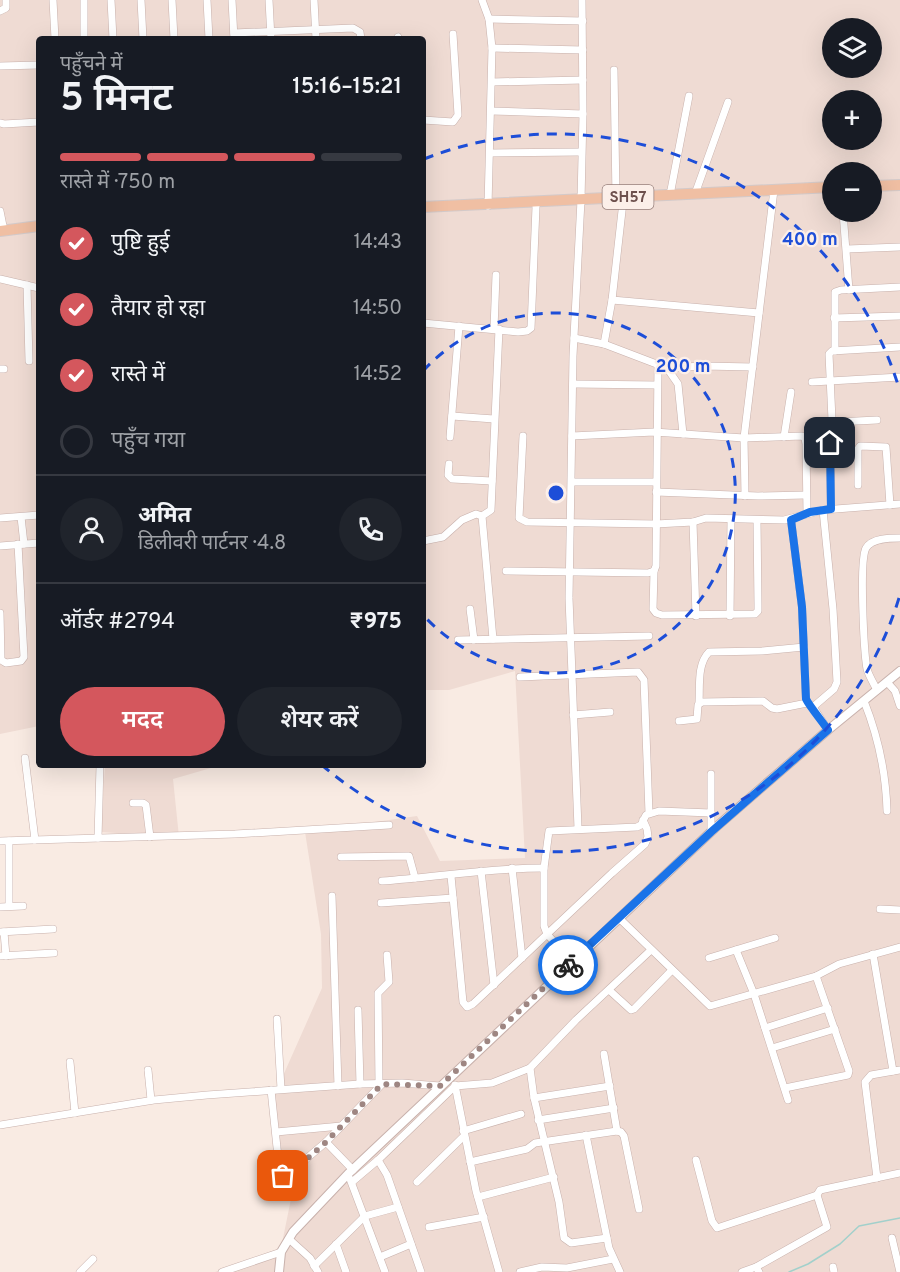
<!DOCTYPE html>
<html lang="hi">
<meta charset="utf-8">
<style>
body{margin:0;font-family:Overpass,"Noto Sans Devanagari",sans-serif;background:#20242c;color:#f1f3f6;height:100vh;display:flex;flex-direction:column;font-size:22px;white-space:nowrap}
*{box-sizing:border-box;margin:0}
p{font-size:20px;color:#9ea1a6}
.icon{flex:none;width:33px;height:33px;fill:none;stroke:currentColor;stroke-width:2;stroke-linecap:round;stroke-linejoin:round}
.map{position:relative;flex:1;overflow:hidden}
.drawer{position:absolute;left:36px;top:36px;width:390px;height:732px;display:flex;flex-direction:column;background:#171b24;border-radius:6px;box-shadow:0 6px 24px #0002}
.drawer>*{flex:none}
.buttons{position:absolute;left:822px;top:18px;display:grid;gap:12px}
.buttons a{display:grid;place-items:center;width:60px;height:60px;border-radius:50%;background:#171b24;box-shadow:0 6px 24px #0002;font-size:30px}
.pin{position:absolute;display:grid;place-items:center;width:51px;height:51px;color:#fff;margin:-26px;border-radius:12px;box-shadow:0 3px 9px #0006}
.courier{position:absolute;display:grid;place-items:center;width:60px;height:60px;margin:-30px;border:4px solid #1a73e8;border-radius:50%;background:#fff;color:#222;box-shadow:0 2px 8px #0007}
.headline em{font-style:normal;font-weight:600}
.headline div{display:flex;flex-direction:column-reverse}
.headline{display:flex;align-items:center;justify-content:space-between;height:102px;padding:0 24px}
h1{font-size:39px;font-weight:600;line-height:45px}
.bar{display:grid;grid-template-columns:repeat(4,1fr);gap:9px 6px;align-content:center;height:72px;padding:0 24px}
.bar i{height:8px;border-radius:4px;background:#363941}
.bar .active{background:#d4575d}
.bar p{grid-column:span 4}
.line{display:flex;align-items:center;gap:15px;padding:0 24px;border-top:2px solid #363941}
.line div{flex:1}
.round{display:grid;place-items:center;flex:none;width:63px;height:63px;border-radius:32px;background:#20242c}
ol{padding:0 24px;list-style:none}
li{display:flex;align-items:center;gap:18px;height:66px}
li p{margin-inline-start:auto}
li .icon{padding:6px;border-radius:50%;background:#d4575d;color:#fff;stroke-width:4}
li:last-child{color:#9ea1a6}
li i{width:33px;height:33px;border:3px solid #363941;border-radius:50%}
.action{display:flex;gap:12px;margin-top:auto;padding:12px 24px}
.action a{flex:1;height:69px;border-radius:36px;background:#d4575d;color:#fff;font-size:24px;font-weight:600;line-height:69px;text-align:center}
.action a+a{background:#20242c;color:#f1f3f6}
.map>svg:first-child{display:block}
</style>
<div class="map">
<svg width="900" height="1272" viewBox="0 0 900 1272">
<rect width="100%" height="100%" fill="#f9ebe3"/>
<g fill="#efdbd3" fill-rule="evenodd">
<path d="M0,0H900V1272H215L281,1248L292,1194L271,1124L274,1096L322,988L321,934L305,832L417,816L440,861L525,858L515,671L449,690H423V39H39V726L0,734ZM832,28H872V68H832ZM832,100H872V140H832ZM832,172H872V212H832Z"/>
<path d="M105,765H211V768L173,779L179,837L101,832Z"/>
</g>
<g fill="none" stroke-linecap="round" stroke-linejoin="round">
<path stroke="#a2d0cb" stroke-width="1.5" d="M789,1272L808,1264L840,1244L859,1226L900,1218"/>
<defs>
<g id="minor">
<path d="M53,0L55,39"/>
<path d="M84,0V39"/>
<path d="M111,0L113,39"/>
<path d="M141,0L143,39"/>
<path d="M172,0L174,39"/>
<path d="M207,0L209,39"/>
<path d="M232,0L234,39"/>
<path d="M269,0L271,39"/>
<path d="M314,0L316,39"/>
<path d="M482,0L489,19L492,48L488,206"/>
<path d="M0,11L6,8V0"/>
<path d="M489,19L583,21"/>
<path d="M234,33L353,28L360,32L361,39"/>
<path d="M398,37L399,39"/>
<path d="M492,48L583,50"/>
<path d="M0,66L39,65"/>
<path d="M614,70L616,198"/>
<path d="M492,82L583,80"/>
<path d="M491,111L583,114"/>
<path d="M423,120L453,122L458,115L453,34"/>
<path d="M0,123L4,124L39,122"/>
<path d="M490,153L581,152"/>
<path d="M695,194L728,102"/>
<path d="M670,195L689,96"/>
<path d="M0,211L4,231"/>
<path d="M843,212L849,290"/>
<path d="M847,249L900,247"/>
<path d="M0,279L39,288"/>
<path d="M27,285L29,361"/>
<path d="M612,300L759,313"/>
<path d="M834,318L900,316"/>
<path d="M423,323L518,332L527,331L531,328L536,207"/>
<path d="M494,329L496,275"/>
<path d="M574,338L604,344L667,368L678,384L683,434"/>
<path d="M604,344L612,300L623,202"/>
<path d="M835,351V292L841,290L900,287"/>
<path d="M667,368L703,366L753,367"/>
<path d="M0,369H4"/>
<path d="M812,382L900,377"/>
<path d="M573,384L657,385"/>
<path d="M452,416L494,419"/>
<path d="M877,420L837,422L832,420L829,354L832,351L900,347"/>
<path d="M523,436L519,518L527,522L656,524L693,522L706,518L784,520L823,510L900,504"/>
<path d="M572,436L654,432L744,438L802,436L805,438L806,444L807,513"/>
<path d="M450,437L459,326"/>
<path d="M784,437L791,392"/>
<path d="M449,464L448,475L452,479L492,481"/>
<path d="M572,482H656"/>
<path d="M858,485V449L860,446L886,447L890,505"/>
<path d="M656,492L758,496L806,495"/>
<path d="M745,496L744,438L774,190"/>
<path d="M831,509L830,443L832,420"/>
<path d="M823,510L833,609L837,682L834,689L813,707L828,730"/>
<path d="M21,517L24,544"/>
<path d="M0,518L39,515"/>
<path d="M791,520L802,607L806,699L807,703L813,707"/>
<path d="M693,522L696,616"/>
<path d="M423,541L443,537L462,520L476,514L482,516"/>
<path d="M0,546L39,543"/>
<path d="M506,571L648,573L654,571L656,566L658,364"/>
<path d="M654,571L653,609L656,613L662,615L755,614L758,611V605L757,520"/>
<path d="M470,609L474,640"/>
<path d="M0,613L1,660L6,663L21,661L24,657L18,544"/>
<path d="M730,616L731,519"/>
<path d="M493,639L482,516L491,510L499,329"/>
<path d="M458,640L649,636"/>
<path d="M520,677L638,672L644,680L649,813"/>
<path d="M887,682L895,691L900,706"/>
<path d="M877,690C874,684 869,676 867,669C864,652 859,561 866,548C872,538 890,538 900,538"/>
<path d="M864,701C878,736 886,774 887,811"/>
<path d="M699,702C700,686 697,664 709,652L762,651L804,647"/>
<path d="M573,715L610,712"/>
<path d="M679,721L697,719L698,705L702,702L763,701L772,708L777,709L807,703"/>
<path d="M25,758L35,840"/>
<path d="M711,774V832"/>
<path d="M133,803H143L146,805L150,837"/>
<path d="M578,828L569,598L573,356L581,200L583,114L582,0"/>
<path d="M98,838L100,765"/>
<path d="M0,841L235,834L389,825"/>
<path d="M9,841V906"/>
<path d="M341,857L409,856L415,878"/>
<path d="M512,868L522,958"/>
<path d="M481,871L494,985"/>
<path d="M451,876L463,1002L467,1007L473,1004L612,873L645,844L648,837L647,829L643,820"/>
<path d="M382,881C436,877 490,868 544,868"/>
<path d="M332,896L338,1086"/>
<path d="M381,903L453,898"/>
<path d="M0,907L23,906"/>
<path d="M880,909L900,910"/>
<path d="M619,918L710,1006L816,976L849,1071L848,1075L785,1088"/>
<path d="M0,932L53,929"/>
<path d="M4,932L6,956"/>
<path d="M736,950L754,994L788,1100"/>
<path d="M873,954L893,1071"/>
<path d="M0,956L54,953"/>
<path d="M709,958L775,938"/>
<path d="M572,962L547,934L544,926V868L549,831L637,827L641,825L646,815L659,811L711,813"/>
<path d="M816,976L839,964L900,947"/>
<path d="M609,990L631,1010L634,1009L672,970"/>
<path d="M358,1010L360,1084"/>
<path d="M277,1019L281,1089"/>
<path d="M765,1028L828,1008"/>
<path d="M772,1048L835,1029"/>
<path d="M604,1054L617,1131"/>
<path d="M70,1062L75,1113"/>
<path d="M148,1070L151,1100"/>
<path d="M379,1084L378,993L389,982L387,955"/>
<path d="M455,1085L476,1191L499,1272"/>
<path d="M271,1090L279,1167L281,1174L286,1176L326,1142L382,1084"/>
<path d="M534,1098L610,1086"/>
<path d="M538,1120L614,1108"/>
<path d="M0,1125L154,1100L207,1095L360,1084L402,1083L440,1086"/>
<path d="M463,1131L521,1114"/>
<path d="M276,1132L341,1126"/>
<path d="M586,1135L609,1248L620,1272"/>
<path d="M326,1142L353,1170"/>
<path d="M378,1160L387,1175L421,1272"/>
<path d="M696,1160L712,1221L717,1228L817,1195"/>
<path d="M470,1162L527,1149L535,1143L617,1131L621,1132L624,1136L639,1209"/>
<path d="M877,1178L865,1082L871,1075L900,1070"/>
<path d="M350,1179L385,1272"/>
<path d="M352,1182L378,1160L455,1086L492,1083L530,1068"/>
<path d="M417,1182L464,1136"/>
<path d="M478,1197L554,1177"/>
<path d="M429,1227L484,1217"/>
<path d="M607,1238L571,1243L564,1238L559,1202L534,1098L530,1068L576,1020L651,950"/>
<path d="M892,1238L900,1272"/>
<path d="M289,1239L310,1258L318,1272"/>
<path d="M336,1244L346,1272"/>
<path d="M380,1257L411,1244"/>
<path d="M314,1266L365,1216L398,1207"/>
<path d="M756,1267L827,1227L817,1195L820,1190L900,1173"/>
<path d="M833,1267L834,1272"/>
<path d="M80,1272L93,1259"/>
<path d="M222,1272L281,1252"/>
<path d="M520,1272L542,1267L567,1268L613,1259"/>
<path d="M742,1272L756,1267L759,1272"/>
</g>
<path id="tertiary" d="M279,1272L281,1252L293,1232L348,1174L715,828L828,730L900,671"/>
<g id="primary">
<path d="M872,186L900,185"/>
<path d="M423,207L832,187"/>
<path d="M0,231L39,226"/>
</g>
</defs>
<use href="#minor" stroke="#c8b1ac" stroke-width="8"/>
<use href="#tertiary" stroke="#c8b1ac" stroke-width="10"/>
<use href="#primary" stroke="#d3caca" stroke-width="12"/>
<use href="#minor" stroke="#fff" stroke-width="7"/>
<use href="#tertiary" stroke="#fff" stroke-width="8"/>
<use href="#primary" stroke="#f0bfa3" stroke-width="10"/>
</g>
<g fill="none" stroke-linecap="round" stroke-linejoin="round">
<path stroke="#9e8682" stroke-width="6" stroke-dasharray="0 10.8" d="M283,1176L290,1174L326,1142L382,1084L440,1086L568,965"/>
<path stroke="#1a73e8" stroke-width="8" d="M568,965L711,832L828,730C822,721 810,707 806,699L802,607L791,520L810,512L831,509L830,443"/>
</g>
<g fill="none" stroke="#1d4ed8" stroke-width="3" stroke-dasharray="10 8">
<path d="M423 371A180 180 0 1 1 423 615"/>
<path d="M899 598A359 359 0 0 1 323 766M424 159A359 359 0 0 1 899 388"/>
</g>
<g text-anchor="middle" stroke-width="4.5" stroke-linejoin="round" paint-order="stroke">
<rect fill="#fcefe9" stroke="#98807c" stroke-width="1.5" x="602.5" y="185" width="51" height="24" rx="4.5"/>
<g font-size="15" font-weight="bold" fill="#6d504d">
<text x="628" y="202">SH57</text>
</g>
</g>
<circle cx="556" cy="493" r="9" fill="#1d4ed8" stroke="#fcefe9" stroke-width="3"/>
<g font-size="18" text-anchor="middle" font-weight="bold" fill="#1d4ed8" stroke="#fcefe9" stroke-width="4.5" stroke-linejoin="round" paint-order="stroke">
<text x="810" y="245">400 m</text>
<text x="683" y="372">200 m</text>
</g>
</svg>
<div class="buttons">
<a><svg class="icon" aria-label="layers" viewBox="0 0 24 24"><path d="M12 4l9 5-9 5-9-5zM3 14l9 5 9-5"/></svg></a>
<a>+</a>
<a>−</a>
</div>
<div class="pin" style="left:283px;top:1176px;background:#ea580c"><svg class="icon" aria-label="bag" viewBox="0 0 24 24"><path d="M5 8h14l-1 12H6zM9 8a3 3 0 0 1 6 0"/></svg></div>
<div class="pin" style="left:830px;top:443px;background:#1f2937"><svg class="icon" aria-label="home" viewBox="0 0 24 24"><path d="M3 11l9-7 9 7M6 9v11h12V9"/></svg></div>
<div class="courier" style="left:568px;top:965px"><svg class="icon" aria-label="bike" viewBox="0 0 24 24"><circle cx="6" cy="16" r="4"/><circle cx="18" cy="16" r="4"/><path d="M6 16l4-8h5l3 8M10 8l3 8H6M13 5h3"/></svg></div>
<section class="drawer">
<div class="headline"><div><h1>5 मिनट</h1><p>पहुँचने में</p></div><em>15:16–15:21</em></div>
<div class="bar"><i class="active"></i><i class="active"></i><i class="active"></i><i></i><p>रास्ते में · 750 m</p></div>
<ol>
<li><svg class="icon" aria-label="check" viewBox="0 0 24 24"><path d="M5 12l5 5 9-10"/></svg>पुष्टि हुई<p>14:43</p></li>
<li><svg class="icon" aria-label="check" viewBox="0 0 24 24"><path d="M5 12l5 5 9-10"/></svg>तैयार हो रहा<p>14:50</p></li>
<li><svg class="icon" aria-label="check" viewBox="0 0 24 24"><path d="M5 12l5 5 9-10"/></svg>रास्ते में<p>14:52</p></li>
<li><i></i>पहुँच गया</li>
</ol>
<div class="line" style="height:108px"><a class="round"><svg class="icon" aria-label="person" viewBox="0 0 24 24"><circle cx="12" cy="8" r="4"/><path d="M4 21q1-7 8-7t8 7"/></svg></a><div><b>अमित</b><p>डिलीवरी पार्टनर · 4.8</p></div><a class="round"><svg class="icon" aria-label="phone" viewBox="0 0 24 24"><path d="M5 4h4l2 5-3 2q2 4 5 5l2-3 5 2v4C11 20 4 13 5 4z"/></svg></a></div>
<div class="line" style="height:78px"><div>ऑर्डर #2794</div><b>₹975</b></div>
<div class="action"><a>मदद</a><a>शेयर करें</a></div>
</section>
</div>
